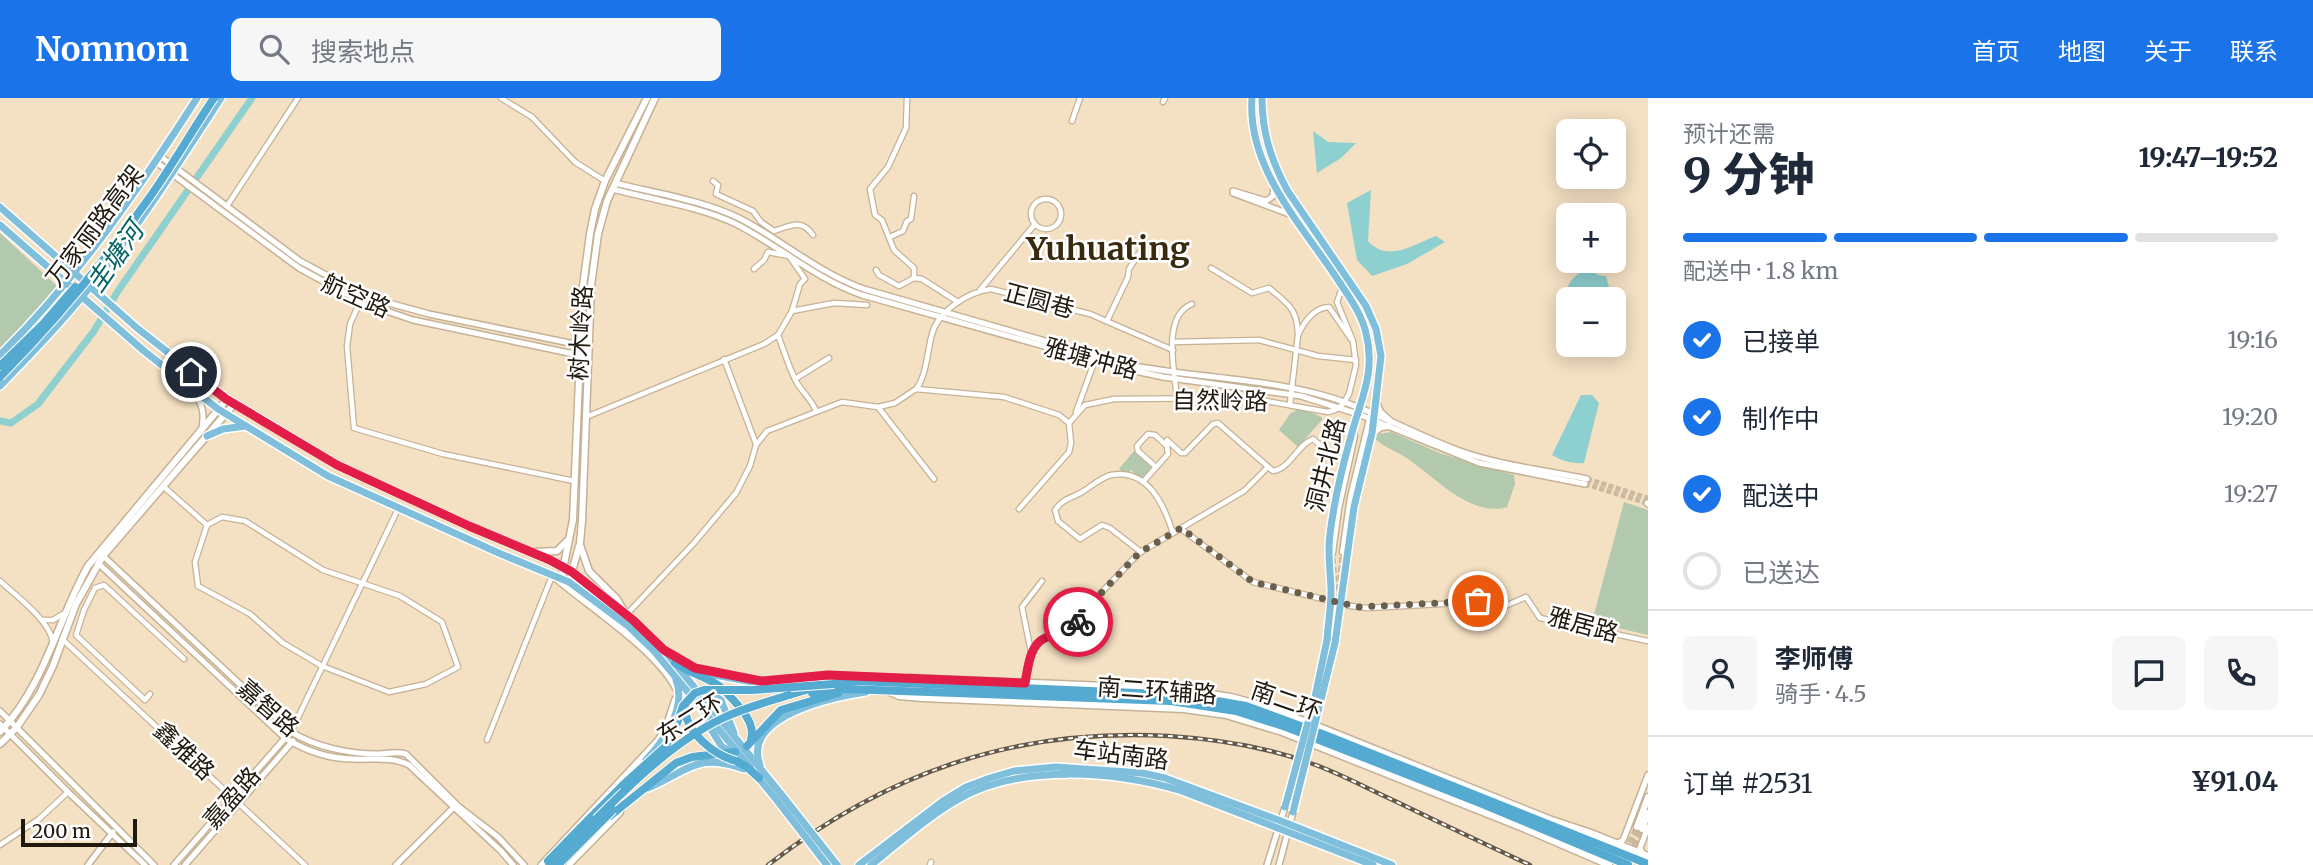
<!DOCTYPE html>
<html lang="zh">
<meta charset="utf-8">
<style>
body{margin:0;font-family:Merriweather,"Noto Sans SC",serif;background:#f6f6f7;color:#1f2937;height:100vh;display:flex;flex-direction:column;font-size:26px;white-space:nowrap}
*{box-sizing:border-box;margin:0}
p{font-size:23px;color:#747a83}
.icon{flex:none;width:38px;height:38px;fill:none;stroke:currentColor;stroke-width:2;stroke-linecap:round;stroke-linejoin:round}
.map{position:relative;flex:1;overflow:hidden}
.panel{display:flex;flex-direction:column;background:#fff;width:665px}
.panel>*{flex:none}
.buttons{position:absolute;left:1556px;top:21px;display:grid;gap:14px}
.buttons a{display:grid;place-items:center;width:70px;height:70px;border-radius:10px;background:#fff;box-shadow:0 4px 18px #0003;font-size:35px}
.scale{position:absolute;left:21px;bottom:18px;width:116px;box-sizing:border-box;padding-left:7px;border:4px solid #20190e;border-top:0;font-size:19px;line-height:24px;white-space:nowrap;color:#20190e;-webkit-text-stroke:5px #fff;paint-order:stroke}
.pin{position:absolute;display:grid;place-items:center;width:60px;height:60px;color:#fff;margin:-30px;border:4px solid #fff;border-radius:50%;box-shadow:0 2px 7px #0007}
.courier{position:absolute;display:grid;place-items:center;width:70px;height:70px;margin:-35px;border:5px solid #e11d48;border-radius:50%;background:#fff;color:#222;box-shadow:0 2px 9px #0007}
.summary em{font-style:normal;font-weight:800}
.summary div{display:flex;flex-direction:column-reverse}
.summary{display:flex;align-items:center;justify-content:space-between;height:119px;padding:0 35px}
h1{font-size:46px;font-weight:800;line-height:52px}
.bar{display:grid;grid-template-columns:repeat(4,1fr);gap:10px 7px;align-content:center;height:84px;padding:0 35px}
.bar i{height:9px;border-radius:5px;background:#e0e1e3}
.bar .selected{background:#1a73e8}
.bar p{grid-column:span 4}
.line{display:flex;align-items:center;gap:18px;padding:0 35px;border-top:2px solid #e0e1e3}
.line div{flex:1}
.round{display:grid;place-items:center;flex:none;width:74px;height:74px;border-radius:10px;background:#f6f6f7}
ol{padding:0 35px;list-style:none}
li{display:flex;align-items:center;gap:21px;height:77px}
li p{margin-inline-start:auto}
li .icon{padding:7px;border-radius:50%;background:#1a73e8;color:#fff;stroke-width:4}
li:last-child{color:#747a83}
li i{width:38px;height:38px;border:4px solid #e0e1e3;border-radius:50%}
header{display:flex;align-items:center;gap:42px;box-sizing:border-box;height:98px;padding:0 35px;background:#1a73e8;color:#fff}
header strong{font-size:33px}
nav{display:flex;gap:38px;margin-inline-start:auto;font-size:24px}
.search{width:490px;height:63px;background:#f6f6f7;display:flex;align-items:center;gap:18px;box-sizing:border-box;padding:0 24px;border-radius:10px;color:#747a83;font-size:26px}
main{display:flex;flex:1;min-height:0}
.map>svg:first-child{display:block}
</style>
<header>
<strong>Nomnom</strong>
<div class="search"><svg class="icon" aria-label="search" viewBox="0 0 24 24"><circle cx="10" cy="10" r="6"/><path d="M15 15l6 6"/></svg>搜索地点</div>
<nav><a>首页</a><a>地图</a><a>关于</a><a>联系</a></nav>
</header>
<main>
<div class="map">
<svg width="1648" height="767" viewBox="0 0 1648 767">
<rect width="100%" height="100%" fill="#f4e0c3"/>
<g fill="#b2c9ae">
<path d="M0,135L57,188L44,213L0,254Z"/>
<path d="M1300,310L1322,319V322L1298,349L1279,332L1290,316Z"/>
<path d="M1391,334L1442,356L1514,377L1515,386L1507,409C1471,420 1435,379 1408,361C1397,353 1385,350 1375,341L1379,336Z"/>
<path d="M1134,353L1153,369L1142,382L1131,372L1127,377L1119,371Z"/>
<path d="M1624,404L1648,412V537L1592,524Z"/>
</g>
<g fill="#8ecfcf">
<path d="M1313,33L1328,44L1356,45L1341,60L1317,75Z"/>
<path d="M1371,92L1368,143C1388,165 1412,147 1436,138L1445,144L1407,166L1372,178L1357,162L1347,105Z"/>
<path d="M1589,171L1598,177L1606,178L1609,189L1590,201H1571L1565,194C1570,182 1576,175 1589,171Z"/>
<path d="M1581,297H1592L1599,305L1584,365C1572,366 1562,363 1552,357Z"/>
</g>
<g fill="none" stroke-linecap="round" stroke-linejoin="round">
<path stroke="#8ecfcf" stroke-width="7" d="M0,323L11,325L38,306L94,233L118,193L252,0"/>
<g stroke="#cab89f" stroke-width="5" stroke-dasharray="5 2.5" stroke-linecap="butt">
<path d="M1587,381L1648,400"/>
<path d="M1585,386L1647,405"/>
</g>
<g stroke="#cab89f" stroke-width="6" stroke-dasharray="6 3" stroke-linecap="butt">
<path d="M1339,492L1343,454"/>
<path d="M1325,564C1337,529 1336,490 1332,455"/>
<path d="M1626,753L1637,729"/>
<path d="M1631,756L1642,731"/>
</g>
<defs>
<g id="minor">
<path d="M501,0L532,19L575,64L605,83"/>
<path d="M907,0L906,30L888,69L870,91L875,117L882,122L894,152L914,170V180"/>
<path d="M1163,4L1165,0"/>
<path d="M1072,23L1080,0"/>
<path d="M713,83L718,87L716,96L753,113L761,124L774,133C790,128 801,120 813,137"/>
<circle cx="1046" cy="116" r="15"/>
<path d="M227,108L298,0"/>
<path d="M890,139L903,133L907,123L911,121L914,98"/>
<path d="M1211,170L1252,195L1269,190C1289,207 1297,210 1298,237C1304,224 1313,210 1329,209L1351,241"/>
<path d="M754,171L764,162L768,154L789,158L805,181L800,186L792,213L778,237C784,253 789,270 797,285C803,295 812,302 816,313"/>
<path d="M876,172L879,177L899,188L914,180L922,181L958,204"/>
<path d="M980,192L1035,126"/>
<path d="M360,204L350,226L347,248L354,330L443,356L574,383"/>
<path d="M792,213L834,205L867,207"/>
<path d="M1107,223L1128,179L1129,171L1146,145"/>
<path d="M1173,244L1259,242L1318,258L1356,262"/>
<path d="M724,261L756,346"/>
<path d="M795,281L829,260"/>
<path d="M917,290C927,275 927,254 932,236C938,213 968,194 991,191L1090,216L1173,252"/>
<path d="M1177,301C1175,275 1161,218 1192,206"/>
<path d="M1290,306L1298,237"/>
<path d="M878,309L934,381"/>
<path d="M1076,314L1095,262"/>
<path d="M586,319L764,246L778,237"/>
<path d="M1167,342L1181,355H1185L1213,326L1218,325L1273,373C1290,371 1297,347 1313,341L1330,356"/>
<path d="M1143,384L1168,356L1167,348L1155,337L1148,336L1137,348L1138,353L1156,369L1143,384"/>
<path d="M164,389L207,427"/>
<path d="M1019,411L1069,354L1071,345L1069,325"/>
<path d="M222,419L245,423L323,472L400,498L442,524L458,569L426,586L389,594L322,568L283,545L250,516L198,488L195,464L207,427Z"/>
<path d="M1181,431L1253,484L1351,508L1367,510L1478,504L1505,508L1526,499L1540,520L1648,543"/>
<path d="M1141,454L1110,430L1102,427L1080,441L1058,423L1055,412C1062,401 1072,400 1082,394C1092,388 1100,380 1111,377C1148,370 1164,407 1173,435"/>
<path d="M0,483C16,498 50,522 53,545"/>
<path d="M626,517L694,445L736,395L750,368L756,347L767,333L842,304L878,309L895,305L916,291L1004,299L1059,317L1069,325L1085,307L1114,301L1249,300L1328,314L1335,312L1343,306L1349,296L1356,267L1353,243L1337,204L1342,190"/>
<path d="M42,522H53L63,516"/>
<path d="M62,541L305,767"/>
<path d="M1031,554L1022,509L1042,483"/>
<path d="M1025,585L1031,555L1037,546L1043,541L1070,534L1102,494L1139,455L1244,393L1267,370"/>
<path d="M150,596L145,602L76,537L84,512L95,490L104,487L184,561"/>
<path d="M291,634L398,411"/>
<path d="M487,642L552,478"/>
<path d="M0,747L39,721L68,694"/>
<path d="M930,767L931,764"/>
</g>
<g id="tertiary">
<path d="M160,58L300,163L367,199L429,216L589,249"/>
<path d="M156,64L299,170L363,205L413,222L588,259"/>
<path d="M615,85C654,95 702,102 739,120C782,142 818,175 864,191L1129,267C1195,280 1265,280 1329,299C1373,312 1414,336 1457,352C1498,367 1543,372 1587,381"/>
<path d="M1274,88L1273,98L1266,103L1233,93V95L1292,117"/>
<path d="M612,91C650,101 701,109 736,126C779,148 816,181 862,197L1126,271L1163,279L1301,298L1358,316L1479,365L1585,386"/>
<path d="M193,293C202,306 205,314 202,330"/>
<path d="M1647,405L1648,406"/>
<path d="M100,455L291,634C316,649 349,656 378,656C389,656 396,653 406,656L459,709L498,739L524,767"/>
<path d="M98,465L285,640C306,653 329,661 354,661C373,662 391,658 409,667L501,753L513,767"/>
<path d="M555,480C590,510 655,551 676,591"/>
<path d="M668,555L695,571L703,573"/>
<path d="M785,581L828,577L904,580"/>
<path d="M0,613L154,767"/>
<path d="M0,626L68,694L145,767"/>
<path d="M1616,745L1622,743L1624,740L1648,677"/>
<path d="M1643,756L1640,750L1648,729"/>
<path d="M88,767L113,734"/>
<path d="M174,767L286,639"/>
<path d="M185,767L293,643"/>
<path d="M396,767L454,709"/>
<path d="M541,767L658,642L666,628L675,601"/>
<path d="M569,767L620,715L621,711"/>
<path d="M1267,767L1285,709"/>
<path d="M1279,767L1293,714"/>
</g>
<g id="secondary">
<path d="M1376,304L1380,314L1390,323"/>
<path d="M1372,336L1381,329L1389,328"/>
<path d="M580,447L589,473L617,501L625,515"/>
<path d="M533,454L557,453L569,441"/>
<path d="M1343,454L1351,399L1372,313"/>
<path d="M1332,455L1338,411L1354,338"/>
<path d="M561,481L573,422L583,188L590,136L595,111L605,83L647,0"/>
<path d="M569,484L580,445L582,423L591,188L598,136L607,103L655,0"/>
<path d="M900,582L911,580L1179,591L1231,599L1271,610L1327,632L1549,721L1591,735L1648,758"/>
<path d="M890,594L899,598L922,600L1184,611L1226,617L1282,634L1523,730L1609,767"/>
<path d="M0,634C45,587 57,523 88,468L227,301"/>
<path d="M0,646L17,629L39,597L53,568L76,506L103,458L235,305"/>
<path d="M1637,729L1648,699"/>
<path d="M1642,731L1648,715"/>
</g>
<g id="primary">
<path d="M1252,0C1247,69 1300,125 1336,179C1347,196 1361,214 1366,235C1376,275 1361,300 1351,338C1342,370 1334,403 1330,436C1327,456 1331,475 1331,494C1331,510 1328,526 1327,542"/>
<path d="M1262,0C1262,34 1271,62 1287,92L1366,208L1376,231L1381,258L1372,335L1354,409L1335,545"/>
<path d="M0,109L137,230L227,301L337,367L469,428L549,462L572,474L633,522L664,552L781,696"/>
<path d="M0,127L144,253L218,311L328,378L501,456L569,484L628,528L654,553L750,669"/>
<path d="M0,257C78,180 138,92 197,0"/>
<path d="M0,288C31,256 62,224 90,189C138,129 179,65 221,0"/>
<path d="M207,338L223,331L246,328"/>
<path d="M698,574L764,586L825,581L845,582"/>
<path d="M705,592L721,602L734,635"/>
<path d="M707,625L722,649L732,654"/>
<path d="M646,662C664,643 687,609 676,582"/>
<path d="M760,667C741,618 833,599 866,594"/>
<path d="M757,678L776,701"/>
<path d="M648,690C687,674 697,653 744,671"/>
<path d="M859,767L943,703L966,689L990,680L1014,673L1056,669L1142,675L1165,680L1281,723L1392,767"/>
<path d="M871,767C899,745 926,720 957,702C1019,665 1115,673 1182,693L1373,767"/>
</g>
<g id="trunk">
<path d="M675,565C691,576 710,580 722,590C735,604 757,623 751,642"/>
<path d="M829,587L856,583L1182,597L1246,608L1325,637L1648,766"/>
<path d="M812,595L846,591L1171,603L1236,613L1286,629L1480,705L1628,767"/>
<path d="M789,597L816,589"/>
<path d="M747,648L781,612L838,595"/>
<path d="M736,663L747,669L759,680"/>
<path d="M610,718L676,665L692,659L735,654"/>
<path d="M590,720L623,687"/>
</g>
</defs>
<use href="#minor" stroke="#c5b295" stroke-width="7"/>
<use href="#tertiary" stroke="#c5b295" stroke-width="8"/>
<use href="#secondary" stroke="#c5b295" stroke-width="9"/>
<use href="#primary" stroke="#fff" stroke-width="10"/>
<use href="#trunk" stroke="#fff" stroke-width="10"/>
<use href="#minor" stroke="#fff" stroke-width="4.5"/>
<use href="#tertiary" stroke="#fff" stroke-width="5"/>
<use href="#secondary" stroke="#fff" stroke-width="6"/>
<use href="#primary" stroke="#7fbfdc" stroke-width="7"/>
<use href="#trunk" stroke="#54aad0" stroke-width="8"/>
<defs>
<path id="rail" d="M768,767C888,674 1015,630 1168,638C1216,641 1267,649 1313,666C1341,676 1368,691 1395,703C1440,725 1485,746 1530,767"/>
</defs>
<use href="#rail" stroke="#645948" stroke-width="4.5"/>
<use href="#rail" stroke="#fff" stroke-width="2" stroke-dasharray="5" stroke-linecap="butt"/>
<defs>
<g id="primary-bridge">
<path d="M781,696L837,767"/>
<path d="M776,701L827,767"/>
<path d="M1285,709L1315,599L1327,542"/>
<path d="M1293,714L1335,545"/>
</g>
<g id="trunk-bridge">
<path d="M0,268L43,226L75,189"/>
<path d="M0,279C54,224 103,166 147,103C171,70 191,34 214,0"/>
<path d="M685,609C685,634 714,657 736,663"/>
<path d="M623,687L665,649L674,634L683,608L695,595L704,592H752L834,586"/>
<path d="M548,763L590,720"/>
<path d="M551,767C600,718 659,650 723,620C744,610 767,604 789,597"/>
<path d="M558,767L613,712"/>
</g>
</defs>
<use href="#primary-bridge" stroke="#fff" stroke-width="10" stroke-linecap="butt"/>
<use href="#trunk-bridge" stroke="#fff" stroke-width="10" stroke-linecap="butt"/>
<use href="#primary-bridge" stroke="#7fbfdc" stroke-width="7"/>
<use href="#trunk-bridge" stroke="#54aad0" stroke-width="8"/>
</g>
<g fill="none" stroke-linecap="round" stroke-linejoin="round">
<path stroke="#6a5f4d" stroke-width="7" stroke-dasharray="0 12.6" d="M1078,524L1102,494L1139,455L1181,430L1253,484L1358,509L1478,503"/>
<path stroke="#e11d48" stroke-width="9" d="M191,274L226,301L337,367L469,428L550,462L572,474L633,522L664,552L695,570L761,583L828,577L1025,585C1028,571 1029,547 1045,540C1060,533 1066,540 1078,524"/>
</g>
<g text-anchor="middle" stroke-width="5" stroke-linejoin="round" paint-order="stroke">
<g font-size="24" fill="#20190e" stroke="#fff">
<text transform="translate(95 128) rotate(-53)" y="8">万家丽路高架</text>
<text transform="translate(356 198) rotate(24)" y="8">航空路</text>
<text transform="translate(1039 203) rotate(15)" y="8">正圆巷</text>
<text transform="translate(581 235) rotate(-87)" y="8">树木岭路</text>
<text transform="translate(1091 261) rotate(15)" y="8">雅塘冲路</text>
<text transform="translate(1220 303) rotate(1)" y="8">自然岭路</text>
<text transform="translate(1326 367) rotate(-76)" y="8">洞井北路</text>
<text transform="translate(1583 527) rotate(15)" y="8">雅居路</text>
<text transform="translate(1157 593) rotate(4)" y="8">南二环辅路</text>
<text transform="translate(1286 603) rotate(19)" y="8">南二环</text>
<text transform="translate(268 610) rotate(41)" y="8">嘉智路</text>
<text transform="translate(690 621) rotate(-32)" y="8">东二环</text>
<text transform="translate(184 653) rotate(43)" y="8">鑫雅路</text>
<text transform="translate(1121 657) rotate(7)" y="8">车站南路</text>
<text transform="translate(232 700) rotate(-49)" y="8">嘉盈路</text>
</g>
<g font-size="26" font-style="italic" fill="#046465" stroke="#fff">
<text transform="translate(115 159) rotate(-55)" y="9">圭塘河</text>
</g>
<g font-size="32" font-weight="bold" fill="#38290f" stroke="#fff">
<text x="1108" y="162">Yuhuating</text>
</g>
</g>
</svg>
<div class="buttons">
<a><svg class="icon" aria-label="locate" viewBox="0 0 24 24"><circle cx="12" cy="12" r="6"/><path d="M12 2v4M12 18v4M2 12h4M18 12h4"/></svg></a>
<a>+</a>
<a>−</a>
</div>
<div class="scale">200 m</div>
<div class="pin" style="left:1478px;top:503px;background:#ea580c"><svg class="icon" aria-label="bag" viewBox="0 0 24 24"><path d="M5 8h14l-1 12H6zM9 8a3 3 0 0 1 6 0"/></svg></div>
<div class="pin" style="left:191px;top:274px;background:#1f2937"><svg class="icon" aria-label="home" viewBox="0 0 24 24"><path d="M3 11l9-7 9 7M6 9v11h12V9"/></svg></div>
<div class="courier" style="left:1078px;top:524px"><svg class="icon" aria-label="bike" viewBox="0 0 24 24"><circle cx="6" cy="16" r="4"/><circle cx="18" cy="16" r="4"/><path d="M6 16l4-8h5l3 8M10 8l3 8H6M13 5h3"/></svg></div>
</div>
<section class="panel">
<div class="summary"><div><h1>9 分钟</h1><p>预计还需</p></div><em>19:47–19:52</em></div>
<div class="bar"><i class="selected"></i><i class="selected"></i><i class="selected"></i><i></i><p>配送中 · 1.8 km</p></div>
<ol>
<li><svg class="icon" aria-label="check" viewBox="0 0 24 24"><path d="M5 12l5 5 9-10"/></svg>已接单<p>19:16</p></li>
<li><svg class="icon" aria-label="check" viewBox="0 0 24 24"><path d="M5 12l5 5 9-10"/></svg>制作中<p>19:20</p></li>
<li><svg class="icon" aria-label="check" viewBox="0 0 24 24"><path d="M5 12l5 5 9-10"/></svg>配送中<p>19:27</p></li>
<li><i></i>已送达</li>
</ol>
<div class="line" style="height:126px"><a class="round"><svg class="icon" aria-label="person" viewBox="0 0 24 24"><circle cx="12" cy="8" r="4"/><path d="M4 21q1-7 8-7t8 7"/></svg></a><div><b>李师傅</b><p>骑手 · 4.5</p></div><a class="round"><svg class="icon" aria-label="chat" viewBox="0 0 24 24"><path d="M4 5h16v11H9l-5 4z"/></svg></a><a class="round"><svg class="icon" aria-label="phone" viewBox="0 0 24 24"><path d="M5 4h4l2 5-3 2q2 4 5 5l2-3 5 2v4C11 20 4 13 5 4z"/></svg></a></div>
<div class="line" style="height:91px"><div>订单 #2531</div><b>¥91.04</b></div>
</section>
</main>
